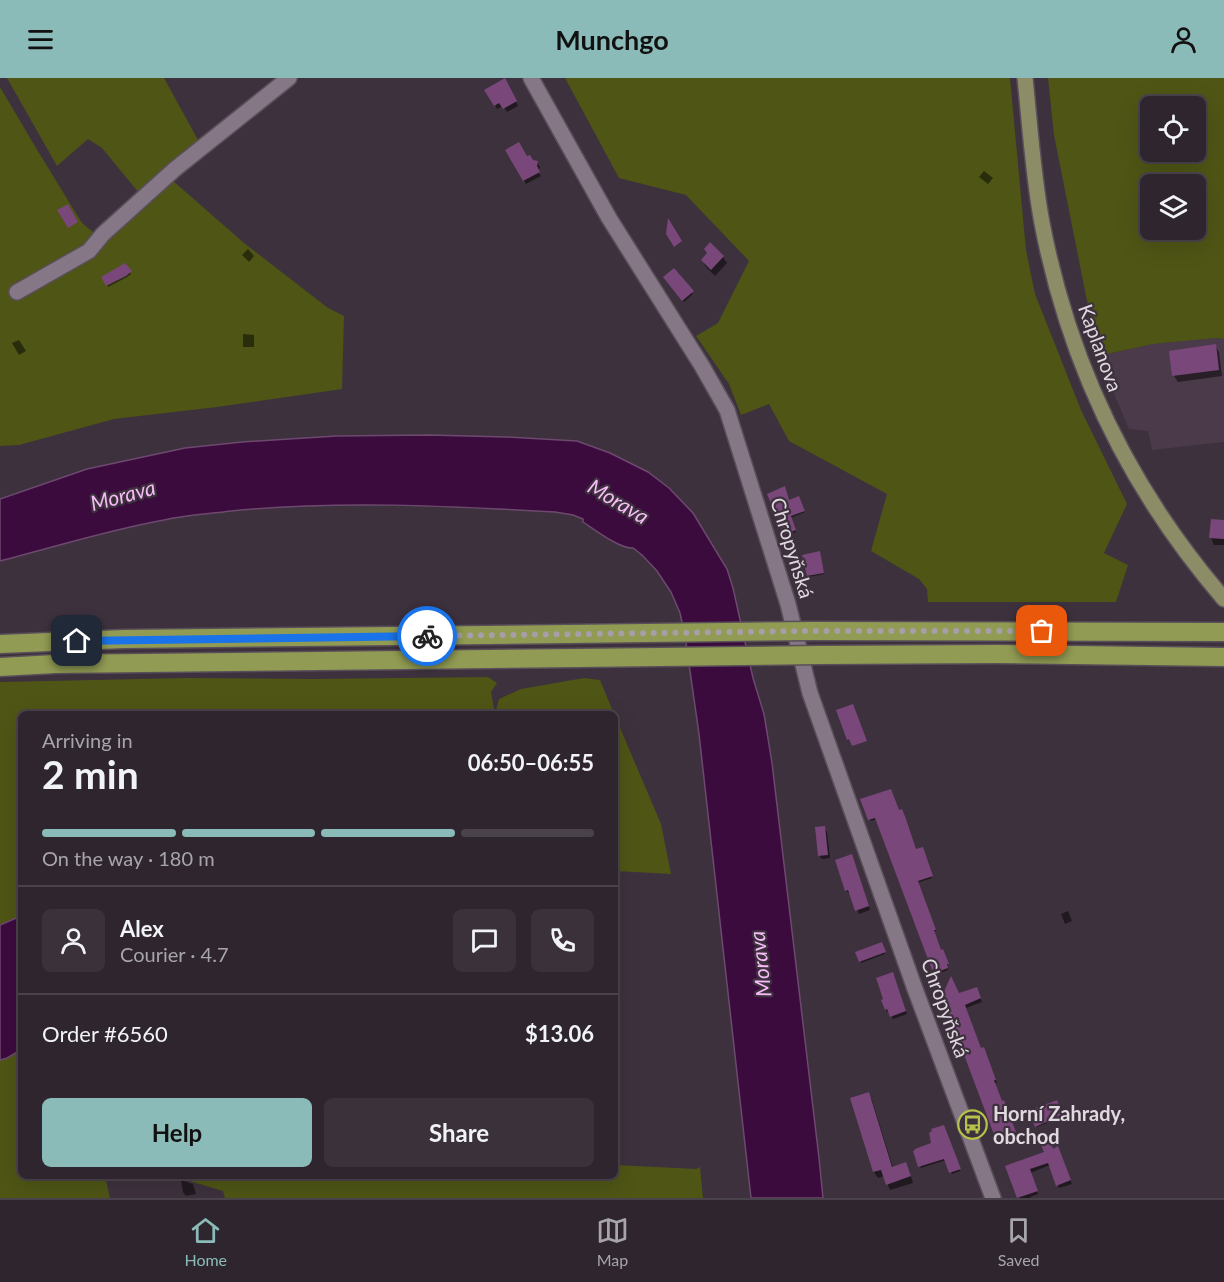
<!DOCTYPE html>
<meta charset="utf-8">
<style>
body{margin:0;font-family:Lato,sans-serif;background:#3a313a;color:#f1f3f6;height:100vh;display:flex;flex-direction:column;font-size:22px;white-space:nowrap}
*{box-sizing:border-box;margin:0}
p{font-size:20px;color:#a7a5aa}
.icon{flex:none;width:33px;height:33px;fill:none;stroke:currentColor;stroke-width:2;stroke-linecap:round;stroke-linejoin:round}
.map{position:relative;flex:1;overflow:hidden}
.sheet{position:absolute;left:18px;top:633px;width:600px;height:468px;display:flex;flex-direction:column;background:#2e252e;border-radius:9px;box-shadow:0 6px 24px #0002,0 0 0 2px #49424a}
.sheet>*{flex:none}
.controls{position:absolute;left:1140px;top:18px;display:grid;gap:12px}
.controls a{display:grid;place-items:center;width:66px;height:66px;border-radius:9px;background:#2e252e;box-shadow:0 6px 24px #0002,0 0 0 2px #49424a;font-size:30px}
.pin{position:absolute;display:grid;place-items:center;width:51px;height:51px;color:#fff;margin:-26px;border-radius:12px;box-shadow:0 3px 9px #0006}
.courier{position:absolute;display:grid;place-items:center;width:60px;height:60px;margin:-30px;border:4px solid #1a73e8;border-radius:50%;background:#fff;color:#222;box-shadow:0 2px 8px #0007}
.headline em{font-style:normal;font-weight:700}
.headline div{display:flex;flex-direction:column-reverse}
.headline{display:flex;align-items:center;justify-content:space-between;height:102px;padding:0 24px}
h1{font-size:39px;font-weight:700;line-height:45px}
.bar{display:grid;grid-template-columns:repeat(4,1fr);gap:9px 6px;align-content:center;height:72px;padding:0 24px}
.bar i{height:8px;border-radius:4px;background:#49424a}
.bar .on{background:#8bbbb9}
.bar p{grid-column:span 4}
.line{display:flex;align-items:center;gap:15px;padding:0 24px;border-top:2px solid #49424a}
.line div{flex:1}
.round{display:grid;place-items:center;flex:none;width:63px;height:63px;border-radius:9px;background:#3a313a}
.action{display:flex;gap:12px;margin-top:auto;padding:12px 24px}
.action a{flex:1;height:69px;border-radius:9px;background:#8bbbb9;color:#111;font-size:24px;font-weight:700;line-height:69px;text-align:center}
.action a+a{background:#3a313a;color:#f1f3f6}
header{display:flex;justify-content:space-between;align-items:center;height:78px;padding:0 24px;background:#8bbbb9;color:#111;font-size:27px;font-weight:700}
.menu{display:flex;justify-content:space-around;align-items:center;height:84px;border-top:2px solid #49424a;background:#2e252e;font-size:16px;color:#a7a5aa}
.menu a{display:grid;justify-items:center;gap:3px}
.menu .on{color:#8bbbb9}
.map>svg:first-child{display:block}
</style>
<header><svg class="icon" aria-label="menu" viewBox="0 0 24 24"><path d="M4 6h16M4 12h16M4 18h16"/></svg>Munchgo<svg class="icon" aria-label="person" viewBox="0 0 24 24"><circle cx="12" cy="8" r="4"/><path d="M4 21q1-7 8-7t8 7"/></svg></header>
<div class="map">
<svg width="1224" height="1120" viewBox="0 0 1224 1120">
<rect width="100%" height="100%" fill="#3d313d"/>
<path fill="#4b3a4a" d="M1216,260L1224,261V364L1152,372L1148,353L1129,351L1098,278L1153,266Z"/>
<g fill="#4e5515" fill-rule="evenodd">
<path d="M7,0H164L198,62L139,115L102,70L88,61L57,88Z"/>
<path d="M565,0H1010L1026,172L1035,216L1081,332L1127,426L1104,475L1128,487L1116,524H928L927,511L919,501L871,473L887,416L789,363L769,326L741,337L729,306L696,258L718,245L749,183L686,117L619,100Z"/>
<path d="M1048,0H1224V261L1216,260L1153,266L1098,278L1054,57ZM1150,28H1196V74H1150ZM1150,106H1196V152H1150Z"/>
<path d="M0,9L39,75L82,145L106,165L172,102L244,165L328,230L344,238L342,311L217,329L114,341L19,367L0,368Z"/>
<path d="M488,599L497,605L491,614L495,636L499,621L521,611L584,600L600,602L614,636H21V838L0,847V604L187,600L314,601Z"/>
<path d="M615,638L661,746L671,796L615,793Z"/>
<path d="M21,972V1098H105L110,1120H0V982L8,980Z"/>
<path d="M615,1087L696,1091L700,1089L703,1120H225L223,1113L173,1098H615Z"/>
</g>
<g fill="#3c0b3e" stroke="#6d496f" stroke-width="1.5">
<path d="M429,357L506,359L577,363L610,375L648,394L669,410L693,435L727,491L733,510L753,600L764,636L772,685L819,1080L823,1120H751L699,656L685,558L680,535L671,514L657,493L642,477L633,470C620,471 595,452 583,444V441L573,437L555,434C447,428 339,422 231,433C209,436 186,437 164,442C108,452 55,469 0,483V421L87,391L185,370L242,364L336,358Z"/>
<path d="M21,838V972L7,980L0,982V847Z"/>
</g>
<g fill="#0007">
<path d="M505,2L518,28L507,34L503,28L497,31L487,12Z"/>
<path d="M507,72L537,85L540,89L538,94L541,98L526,106Z"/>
<path d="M984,93L993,100L988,106L979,99Z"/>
<path d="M248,171L254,178L249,184L242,177Z"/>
<path d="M708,176L723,179L727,185L715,198L706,189L702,182Z"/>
<path d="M125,187L131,196L127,199L108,209L103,199Z"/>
<path d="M674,192L693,216L684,224L665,199Z"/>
<path d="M243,256L254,257V269H243Z"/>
<path d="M19,262L26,273L19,277L12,265Z"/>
<path d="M1215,268L1219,274L1222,298L1178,304L1174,298Z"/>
<path d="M769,416L789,424L799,420L805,434L791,440L796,454L786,458Z"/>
<path d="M1224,443V467H1214L1211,460Z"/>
<path d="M820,476L824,496L809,499L804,478Z"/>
<path d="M862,722L916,773L923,772L932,800L917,805L936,853L933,854L940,874L943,873L948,887L947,888L948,892L940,895L938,891L934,892L933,891L877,741L871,743Z"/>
<path d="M824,750L827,754L830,780L822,781L819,777Z"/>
<path d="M853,781L870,832L859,836L851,815L849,816L847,813L836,783Z"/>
<path d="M1068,833L1072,843L1065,846L1061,836Z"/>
<path d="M881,866L885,876L861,885L857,874Z"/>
<path d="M894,898L907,936L893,941L889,933L887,934L886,932L883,923Z"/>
<path d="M978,914L982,924L966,930L981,972L985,973L997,1005H994L1002,1025L1005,1027L1016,1057L999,1064L959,917Z"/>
<path d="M868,1016L872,1022L893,1090L909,1092L913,1105L890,1112L884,1098L878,1100L874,1094L852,1021Z"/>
<path d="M1057,1023L1063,1039L1037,1049L1030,1033Z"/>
<path d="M943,1049L960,1093L952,1096L946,1082L921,1090L915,1074L933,1066Z"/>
<path d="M1052,1072L1059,1073L1072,1106L1059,1110L1050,1087L1030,1095L1038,1116L1030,1119L1031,1120H1019L1007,1089Z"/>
<path d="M181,1102L193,1106L196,1116L186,1118L183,1114Z"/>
</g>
<g fill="#7a477b">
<path d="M505,0L517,23L503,31L499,25L494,28L484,12Z"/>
<path d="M519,64L527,78L530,77L533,82L538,83L537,88L540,94L523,103L505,72Z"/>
<path d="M68,126L78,144L68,150L57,132Z"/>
<path d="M668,140L682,163L674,169L666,156Z"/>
<path d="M710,164L724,178L711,192L701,182L707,175L704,171Z"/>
<path d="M125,185L132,193L126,198L106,208L101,199Z"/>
<path d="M674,190L694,213L682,223L663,199Z"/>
<path d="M1216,266L1219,292L1172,298L1169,273Z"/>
<path d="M785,408L789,422L799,418L805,433L791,438L796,452L784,457L767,416Z"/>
<path d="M1211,441L1224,442V461L1209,460Z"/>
<path d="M820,473L824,495L807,498L802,477Z"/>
<path d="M853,626L867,663L852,668L849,661L847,662L836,632Z"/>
<path d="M891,711L899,732L902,731L906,741L916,771L923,769L933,798L918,803L936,852H934L941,872L943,871L949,886H947L948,890L938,894L936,890L932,892L875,740L868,742L860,721Z"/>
<path d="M825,748L828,777L818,778L815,749Z"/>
<path d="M852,776L869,828L855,833L848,812L845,813L835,782Z"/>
<path d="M882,864L886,874L859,884L855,874Z"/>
<path d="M893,894L906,933L890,939L887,931L885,932L881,922L883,921L876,900Z"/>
<path d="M951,898L959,915L977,909L981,920L965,927L981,970L984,969L996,1002H994L1002,1023L1004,1022L1016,1054L996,1062L942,918Z"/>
<path d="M869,1014L892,1089L906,1084L911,1098L886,1107L881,1092L873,1094L850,1020Z"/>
<path d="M1057,1022L1063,1037L1035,1049L1028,1033Z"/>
<path d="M944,1047L961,1091L949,1095L944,1081L918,1089L913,1073L915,1072V1071L931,1065L929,1055L932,1053L931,1051Z"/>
<path d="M1049,1059L1053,1071L1058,1068L1071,1102L1056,1108L1048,1085L1030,1091L1038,1113L1017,1120L1005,1088L1044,1074L1039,1063Z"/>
</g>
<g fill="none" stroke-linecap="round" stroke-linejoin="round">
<defs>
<g id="minor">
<path d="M531,0L609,140L702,288L727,332L788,526L810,615L915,911L993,1120"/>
<path d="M17,214L89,173L103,156L175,91L289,0"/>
</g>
<path id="major" d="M1025,0C1030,48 1033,97 1042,145C1069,286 1130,412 1224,521"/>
<g id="highway">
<path d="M811,553L1224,554"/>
<path d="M0,566L124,561L568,556"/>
<path d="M820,577L998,576L1224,579"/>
<path d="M0,589L55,586L576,580"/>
</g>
</defs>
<use href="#minor" stroke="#594f59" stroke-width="18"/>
<use href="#major" stroke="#594f59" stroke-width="18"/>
<use href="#highway" stroke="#594f59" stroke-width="21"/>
<use href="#minor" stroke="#857785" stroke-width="15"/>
<use href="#major" stroke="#8c8d67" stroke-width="15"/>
<use href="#highway" stroke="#919b53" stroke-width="18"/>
<defs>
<g id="highway-bridge">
<path d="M568,556L811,553"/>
<path d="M576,580L820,577"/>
</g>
</defs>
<use href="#highway-bridge" stroke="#594f59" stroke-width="21" stroke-linecap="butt"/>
<use href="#highway-bridge" stroke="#919b53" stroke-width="18"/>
</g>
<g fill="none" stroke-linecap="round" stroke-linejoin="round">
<path stroke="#a79ea7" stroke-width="6" stroke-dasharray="0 10.8" d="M427,558L812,553H1042"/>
<path stroke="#1a73e8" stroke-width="8" d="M77,563L427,558"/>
</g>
<defs>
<symbol id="bus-ring" viewBox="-11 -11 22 22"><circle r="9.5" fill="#3d313d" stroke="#b4c24a" stroke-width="1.5"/><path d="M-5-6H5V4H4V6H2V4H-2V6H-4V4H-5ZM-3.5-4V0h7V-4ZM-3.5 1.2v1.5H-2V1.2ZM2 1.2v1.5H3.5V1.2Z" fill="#b4c24a"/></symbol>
</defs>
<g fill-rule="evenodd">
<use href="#bus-ring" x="956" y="1030" width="33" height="33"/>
</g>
<g text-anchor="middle" stroke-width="4.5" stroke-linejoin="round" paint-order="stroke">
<g font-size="20" fill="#e0d9e0" stroke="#3d313d">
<text transform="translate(1100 270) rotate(70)" y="7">Kaplanova</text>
<text transform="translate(792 470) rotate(73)" y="7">Chropyňská</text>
<text transform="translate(945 930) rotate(70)" y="7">Chropyňská</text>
</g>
<g font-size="20" font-weight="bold" fill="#e0d9e0" stroke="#3d313d" text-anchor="start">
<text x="993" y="1043">Horní Zahrady,<tspan x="993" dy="23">obchod</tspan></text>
</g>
<g font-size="21" font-style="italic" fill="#f8bbf8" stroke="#3d313d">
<text transform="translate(123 418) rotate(-15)" y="7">Morava</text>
<text transform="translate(618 424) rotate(31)" y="7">Morava</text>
<text transform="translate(761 886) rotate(-96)" y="7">Morava</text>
</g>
</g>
</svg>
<div class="controls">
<a><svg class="icon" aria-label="locate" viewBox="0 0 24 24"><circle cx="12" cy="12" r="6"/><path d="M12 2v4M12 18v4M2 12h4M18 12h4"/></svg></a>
<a><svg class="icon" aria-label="layers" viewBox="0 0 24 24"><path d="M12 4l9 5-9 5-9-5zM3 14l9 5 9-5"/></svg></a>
</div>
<div class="pin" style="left:1042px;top:553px;background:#ea580c"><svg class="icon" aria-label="bag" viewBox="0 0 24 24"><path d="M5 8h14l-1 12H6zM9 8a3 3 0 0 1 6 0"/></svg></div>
<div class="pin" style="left:77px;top:563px;background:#1f2937"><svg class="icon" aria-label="home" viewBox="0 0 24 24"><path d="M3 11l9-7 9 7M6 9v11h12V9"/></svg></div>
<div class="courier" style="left:427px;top:558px"><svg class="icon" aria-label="bike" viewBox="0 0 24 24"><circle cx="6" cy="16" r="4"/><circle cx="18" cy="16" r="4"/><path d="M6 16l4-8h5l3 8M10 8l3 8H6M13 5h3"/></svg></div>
<section class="sheet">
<div class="headline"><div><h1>2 min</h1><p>Arriving in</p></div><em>06:50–06:55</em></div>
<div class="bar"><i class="on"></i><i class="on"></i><i class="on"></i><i></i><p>On the way · 180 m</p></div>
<div class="line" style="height:108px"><a class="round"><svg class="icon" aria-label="person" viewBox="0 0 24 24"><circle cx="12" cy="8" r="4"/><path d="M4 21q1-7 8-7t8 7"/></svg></a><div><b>Alex</b><p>Courier · 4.7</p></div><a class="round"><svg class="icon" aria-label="chat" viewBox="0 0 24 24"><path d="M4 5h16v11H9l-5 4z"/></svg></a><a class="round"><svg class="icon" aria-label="phone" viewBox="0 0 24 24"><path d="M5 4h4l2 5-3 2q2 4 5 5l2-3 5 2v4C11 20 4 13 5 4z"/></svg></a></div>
<div class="line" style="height:78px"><div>Order #6560</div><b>$13.06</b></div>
<div class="action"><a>Help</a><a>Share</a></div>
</section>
</div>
<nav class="menu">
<a class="on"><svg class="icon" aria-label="home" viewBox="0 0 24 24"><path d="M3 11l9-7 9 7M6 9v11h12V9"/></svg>Home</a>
<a><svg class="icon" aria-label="map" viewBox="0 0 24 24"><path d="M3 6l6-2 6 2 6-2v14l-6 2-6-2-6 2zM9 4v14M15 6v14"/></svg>Map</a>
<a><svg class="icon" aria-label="saved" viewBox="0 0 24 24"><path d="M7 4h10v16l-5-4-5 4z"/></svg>Saved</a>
</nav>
